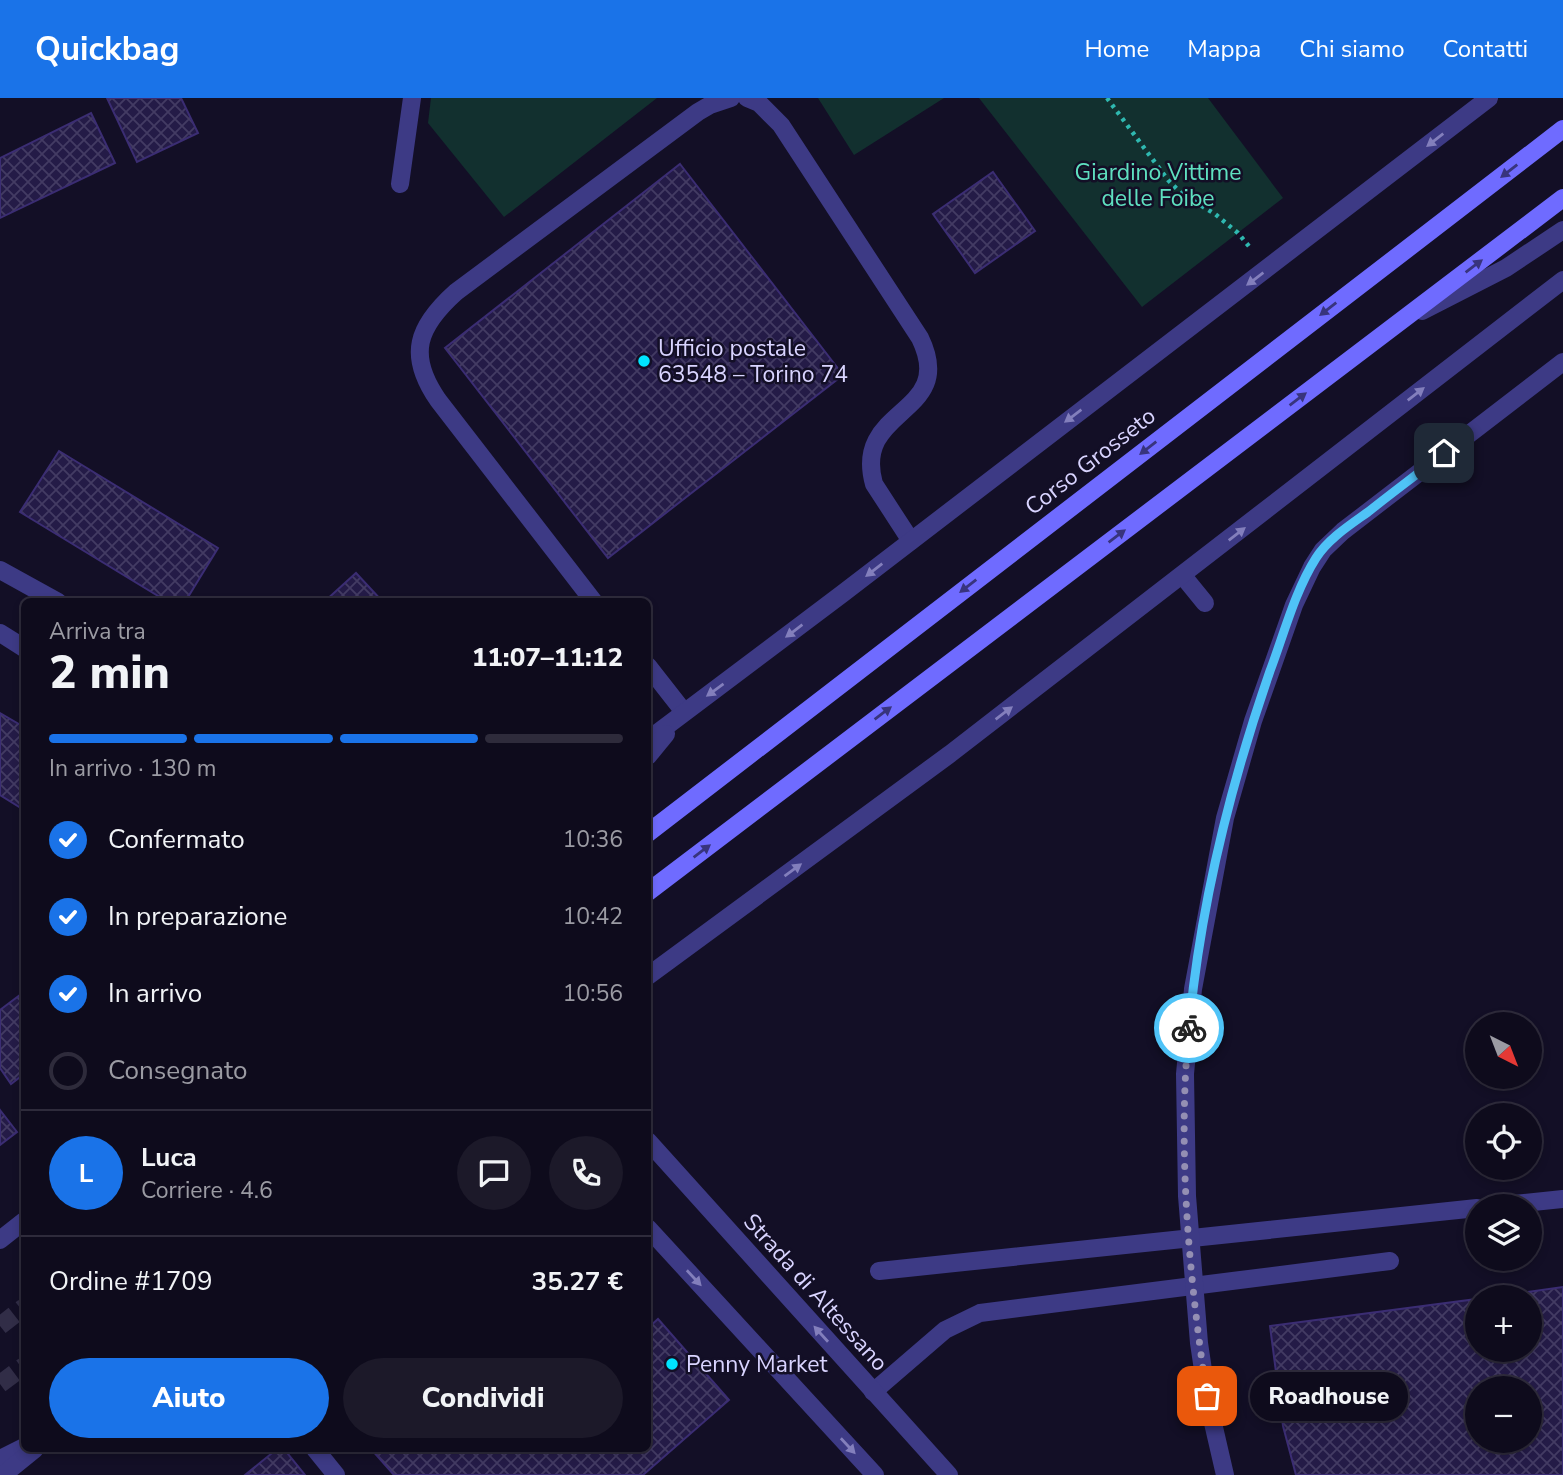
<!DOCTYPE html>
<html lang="it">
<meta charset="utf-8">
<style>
body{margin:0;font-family:"Nunito Sans",sans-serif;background:#1c1929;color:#f1f3f6;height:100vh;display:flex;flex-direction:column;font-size:26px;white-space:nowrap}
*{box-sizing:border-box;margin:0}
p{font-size:23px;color:#9b9ba3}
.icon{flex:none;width:38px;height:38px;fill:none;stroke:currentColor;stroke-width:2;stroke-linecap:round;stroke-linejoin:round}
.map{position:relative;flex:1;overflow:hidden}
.side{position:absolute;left:21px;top:500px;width:630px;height:854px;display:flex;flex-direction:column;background:#0e0b1c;border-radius:10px;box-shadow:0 4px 10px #0003,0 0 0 2px #2e2b3b}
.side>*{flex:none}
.needle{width:46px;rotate:138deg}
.tools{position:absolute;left:1465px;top:914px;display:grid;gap:14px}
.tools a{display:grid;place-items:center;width:77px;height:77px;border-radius:50%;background:#0e0b1c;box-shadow:0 4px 10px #0003,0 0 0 2px #2e2b3b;font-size:35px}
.pin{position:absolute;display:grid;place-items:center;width:60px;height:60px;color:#fff;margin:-30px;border-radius:14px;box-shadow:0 4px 10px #0006}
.courier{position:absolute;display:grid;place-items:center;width:70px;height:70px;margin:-35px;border:5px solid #4fc3f7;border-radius:50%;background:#fff;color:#222;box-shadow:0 2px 9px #0007}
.bubble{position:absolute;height:49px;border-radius:24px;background:#0e0b1c;box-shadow:0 4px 10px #0003,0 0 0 2px #2e2b3b;font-size:23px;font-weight:800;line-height:49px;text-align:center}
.summary em{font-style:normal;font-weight:800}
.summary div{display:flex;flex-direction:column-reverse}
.summary{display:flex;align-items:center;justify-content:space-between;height:119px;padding:0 28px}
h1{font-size:46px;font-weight:800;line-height:52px}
.bar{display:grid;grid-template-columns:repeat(4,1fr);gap:10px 7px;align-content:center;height:84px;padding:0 28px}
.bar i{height:9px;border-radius:5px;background:#2e2b3b}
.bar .active{background:#1a73e8}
.bar p{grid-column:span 4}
.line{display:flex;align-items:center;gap:18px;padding:0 28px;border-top:2px solid #2e2b3b}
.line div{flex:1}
.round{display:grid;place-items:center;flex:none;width:74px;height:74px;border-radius:37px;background:#1c1929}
ol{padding:0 28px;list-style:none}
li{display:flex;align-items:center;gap:21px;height:77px}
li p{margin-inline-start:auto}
li .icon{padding:7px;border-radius:50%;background:#1a73e8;color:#fff;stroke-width:4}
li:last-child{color:#9b9ba3}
li i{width:38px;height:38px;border:4px solid #2e2b3b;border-radius:50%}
.cta{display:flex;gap:14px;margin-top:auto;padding:14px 28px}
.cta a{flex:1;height:80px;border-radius:42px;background:#1a73e8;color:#fff;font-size:28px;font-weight:800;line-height:80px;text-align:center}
.cta a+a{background:#1c1929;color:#f1f3f6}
header{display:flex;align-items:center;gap:42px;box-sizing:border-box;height:98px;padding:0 35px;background:#1a73e8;color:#fff}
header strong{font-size:33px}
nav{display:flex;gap:38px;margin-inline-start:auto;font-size:24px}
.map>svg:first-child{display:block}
</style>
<header>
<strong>Quickbag</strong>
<nav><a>Home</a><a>Mappa</a><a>Chi siamo</a><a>Contatti</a></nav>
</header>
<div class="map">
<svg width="1563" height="1377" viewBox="0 0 1563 1377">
<defs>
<pattern id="building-cross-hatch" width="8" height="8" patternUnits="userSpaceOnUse" patternTransform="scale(1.75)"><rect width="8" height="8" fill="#241b47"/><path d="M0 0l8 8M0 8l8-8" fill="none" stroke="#433b63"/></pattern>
</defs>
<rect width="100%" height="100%" fill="#130f26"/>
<g fill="#12302f">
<path d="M431,0H657L504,119L428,25Z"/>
<path d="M818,0H944L854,57Z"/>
<path d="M979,0H1208L1283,100L1142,209Z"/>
</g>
<g fill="url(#building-cross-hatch)" stroke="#3b2d73" stroke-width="2" fill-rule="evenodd">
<path d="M107,0H181L198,35L137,64Z"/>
<path d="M91,15L115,65L0,120V60Z"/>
<path d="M680,66L843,277L608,460L445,250Z"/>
<path d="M993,74L1035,133L975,175L933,116Z"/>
<path d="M59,353L218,450L185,504H168L20,414Z"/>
<path d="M356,475L383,504H324Z"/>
<path d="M0,615L24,629V712L0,697Z"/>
<path d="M20,897L24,903V976L11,986L0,970V912Z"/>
<path d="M0,1012L17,1034L0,1047Z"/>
<path d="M1563,1189V1377H1296L1283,1328L1270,1228L1477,1201V1251H1530V1199H1492ZM1477,1290H1530V1342H1477Z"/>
<path d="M658,1221L729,1302L643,1377H394L371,1351H648V1230Z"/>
<path d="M277,1351H284L305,1377H245Z"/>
</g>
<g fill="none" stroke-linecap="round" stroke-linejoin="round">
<g stroke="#312d47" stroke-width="18" stroke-dasharray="18 9" stroke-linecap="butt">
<path d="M0,1228L24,1209"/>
<path d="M0,1286L24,1268"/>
</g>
<path stroke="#2fb8b0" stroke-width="4.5" stroke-dasharray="3.5 5" stroke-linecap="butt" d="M1107,0L1168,82L1182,96L1215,116L1238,135L1252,152"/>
<g stroke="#3d3a85" stroke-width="18">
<path d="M747,0L759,5L781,27L920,240C958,318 852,308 874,386L911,443"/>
<path d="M1183,478L1205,505"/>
<path d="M594,504L438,302C407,257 417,229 456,194L698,14L710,7L731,0"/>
<path d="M648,568L684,614"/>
<path d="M1495,1108L1563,1101"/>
<path d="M879,1173L1477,1110"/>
<path d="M873,1294L945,1232L980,1215L1390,1163"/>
<path d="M1225,1377L1207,1299L1199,1245L1187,1098L1185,976L1193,891L1225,720L1253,623L1294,507L1312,469L1323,452L1343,433L1563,264"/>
</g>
<g stroke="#3d3a85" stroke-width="18">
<path d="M400,86L412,0"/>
<path d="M1422,213L1506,170L1563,132"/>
<path d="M648,642L842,496L1489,0"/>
<path d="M648,658L666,636"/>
<path d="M648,878L950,656L1563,182"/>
<path d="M0,1142L24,1123"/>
<path d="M315,1351L336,1377"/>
<path d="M0,1361L24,1349"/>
<path d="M3,1377L35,1351"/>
</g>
<g stroke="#3d3a85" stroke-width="18">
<path d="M0,472L58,504"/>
<path d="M0,535L24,550"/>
<path d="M648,1043L949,1377"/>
<path d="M648,1130L875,1377"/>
</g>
<g stroke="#6f6bff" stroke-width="18">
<path d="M648,735L1563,31"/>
<path d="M648,794L1563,100"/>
</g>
</g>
<defs><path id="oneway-solid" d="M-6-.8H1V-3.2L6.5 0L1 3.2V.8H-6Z" transform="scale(1.75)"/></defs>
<g fill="#837fbc">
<use href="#oneway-solid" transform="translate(1435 42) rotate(142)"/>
<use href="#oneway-solid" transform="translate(1255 181) rotate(143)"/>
<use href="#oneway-solid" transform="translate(1416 296) rotate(-38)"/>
<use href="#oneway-solid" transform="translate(1073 318) rotate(143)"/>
<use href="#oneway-solid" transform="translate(1237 436) rotate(-38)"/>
<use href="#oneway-solid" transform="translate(874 472) rotate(142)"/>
<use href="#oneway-solid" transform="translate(794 533) rotate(143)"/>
<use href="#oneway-solid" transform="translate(715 592) rotate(144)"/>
<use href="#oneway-solid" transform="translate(1004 615) rotate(-37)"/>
<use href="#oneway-solid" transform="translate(793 772) rotate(-36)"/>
<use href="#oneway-solid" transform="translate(694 1180) rotate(47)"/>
<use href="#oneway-solid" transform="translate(821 1236) rotate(-132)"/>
<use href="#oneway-solid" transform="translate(848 1348) rotate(47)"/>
</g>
<g fill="#38347d">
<use href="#oneway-solid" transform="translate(1509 73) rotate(142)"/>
<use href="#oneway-solid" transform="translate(1474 168) rotate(-37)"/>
<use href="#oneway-solid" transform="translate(1328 211) rotate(142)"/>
<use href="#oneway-solid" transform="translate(1298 301) rotate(-37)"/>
<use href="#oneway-solid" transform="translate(1148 350) rotate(142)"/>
<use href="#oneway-solid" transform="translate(1117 438) rotate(-37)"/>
<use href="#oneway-solid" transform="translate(968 488) rotate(142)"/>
<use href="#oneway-solid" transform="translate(883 615) rotate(-37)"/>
<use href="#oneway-solid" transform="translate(702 753) rotate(-37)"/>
</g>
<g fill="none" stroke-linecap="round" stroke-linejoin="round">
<path stroke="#948fb3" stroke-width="7" stroke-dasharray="0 12.6" d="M1189,930C1177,1050 1189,1179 1207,1298"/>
<path stroke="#4fc3f7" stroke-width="9" d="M1189,930C1200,808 1230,688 1270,573C1284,536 1295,493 1316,460C1328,441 1350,427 1368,414C1393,394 1419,375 1444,355"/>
</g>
<g fill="#00e5ff" stroke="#130f26" stroke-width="2.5">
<circle cx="644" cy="263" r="7"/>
<circle cx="672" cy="1266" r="7"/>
</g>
<g text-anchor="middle" stroke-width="5" stroke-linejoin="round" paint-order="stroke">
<g font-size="23" fill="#5fe0c0" stroke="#130f26">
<text x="1158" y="82">Giardino Vittime<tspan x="1158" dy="26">delle Foibe</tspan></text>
</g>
<g font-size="23" fill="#d9d4ff" stroke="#130f26" text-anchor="start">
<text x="658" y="258">Ufficio postale<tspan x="658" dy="26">63548 – Torino 74</tspan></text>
<text x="686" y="1274">Penny Market</text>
</g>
<g font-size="23" fill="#d9d4ff" stroke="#130f26">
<text transform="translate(1090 363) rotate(-38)" y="8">Corso Grosseto</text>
<text transform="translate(816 1194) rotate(48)" y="8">Strada di Altessano</text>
</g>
</g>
</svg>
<div class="tools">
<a><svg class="needle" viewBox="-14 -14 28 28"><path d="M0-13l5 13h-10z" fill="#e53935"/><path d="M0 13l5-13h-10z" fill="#9b9ba3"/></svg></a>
<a><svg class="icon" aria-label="locate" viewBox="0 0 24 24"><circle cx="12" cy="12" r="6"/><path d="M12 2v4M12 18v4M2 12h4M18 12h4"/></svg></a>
<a><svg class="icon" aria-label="layers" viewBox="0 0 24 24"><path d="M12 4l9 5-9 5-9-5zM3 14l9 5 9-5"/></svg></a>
<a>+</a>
<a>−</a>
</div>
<div class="pin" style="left:1207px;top:1298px;background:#ea580c"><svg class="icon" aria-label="bag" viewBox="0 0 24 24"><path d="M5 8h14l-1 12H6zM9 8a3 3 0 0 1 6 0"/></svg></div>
<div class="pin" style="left:1444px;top:355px;background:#1f2937"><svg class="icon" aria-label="home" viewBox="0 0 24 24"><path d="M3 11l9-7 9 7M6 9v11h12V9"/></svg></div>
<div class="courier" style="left:1189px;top:930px"><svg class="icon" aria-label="bike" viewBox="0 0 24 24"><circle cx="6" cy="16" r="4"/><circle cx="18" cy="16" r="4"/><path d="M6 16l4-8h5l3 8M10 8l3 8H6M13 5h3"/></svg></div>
<div class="bubble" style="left:1250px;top:1274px;width:158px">Roadhouse</div>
<section class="side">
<div class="summary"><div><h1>2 min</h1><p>Arriva tra</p></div><em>11:07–11:12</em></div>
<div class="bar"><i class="active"></i><i class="active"></i><i class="active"></i><i></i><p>In arrivo · 130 m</p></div>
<ol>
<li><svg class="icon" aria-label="check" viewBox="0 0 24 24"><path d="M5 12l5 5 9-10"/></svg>Confermato<p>10:36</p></li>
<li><svg class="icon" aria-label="check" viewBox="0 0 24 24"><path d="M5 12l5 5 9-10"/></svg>In preparazione<p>10:42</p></li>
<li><svg class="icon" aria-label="check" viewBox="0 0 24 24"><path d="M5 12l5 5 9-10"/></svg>In arrivo<p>10:56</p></li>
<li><i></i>Consegnato</li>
</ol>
<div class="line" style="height:126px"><b class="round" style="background:#1a73e8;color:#fff">L</b><div><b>Luca</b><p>Corriere · 4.6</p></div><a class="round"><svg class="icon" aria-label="chat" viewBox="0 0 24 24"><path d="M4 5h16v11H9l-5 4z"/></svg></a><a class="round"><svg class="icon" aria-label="phone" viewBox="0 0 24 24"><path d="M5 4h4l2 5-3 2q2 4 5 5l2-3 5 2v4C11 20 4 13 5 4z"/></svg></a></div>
<div class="line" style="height:91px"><div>Ordine #1709</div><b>35.27 €</b></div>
<div class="cta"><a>Aiuto</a><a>Condividi</a></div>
</section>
</div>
